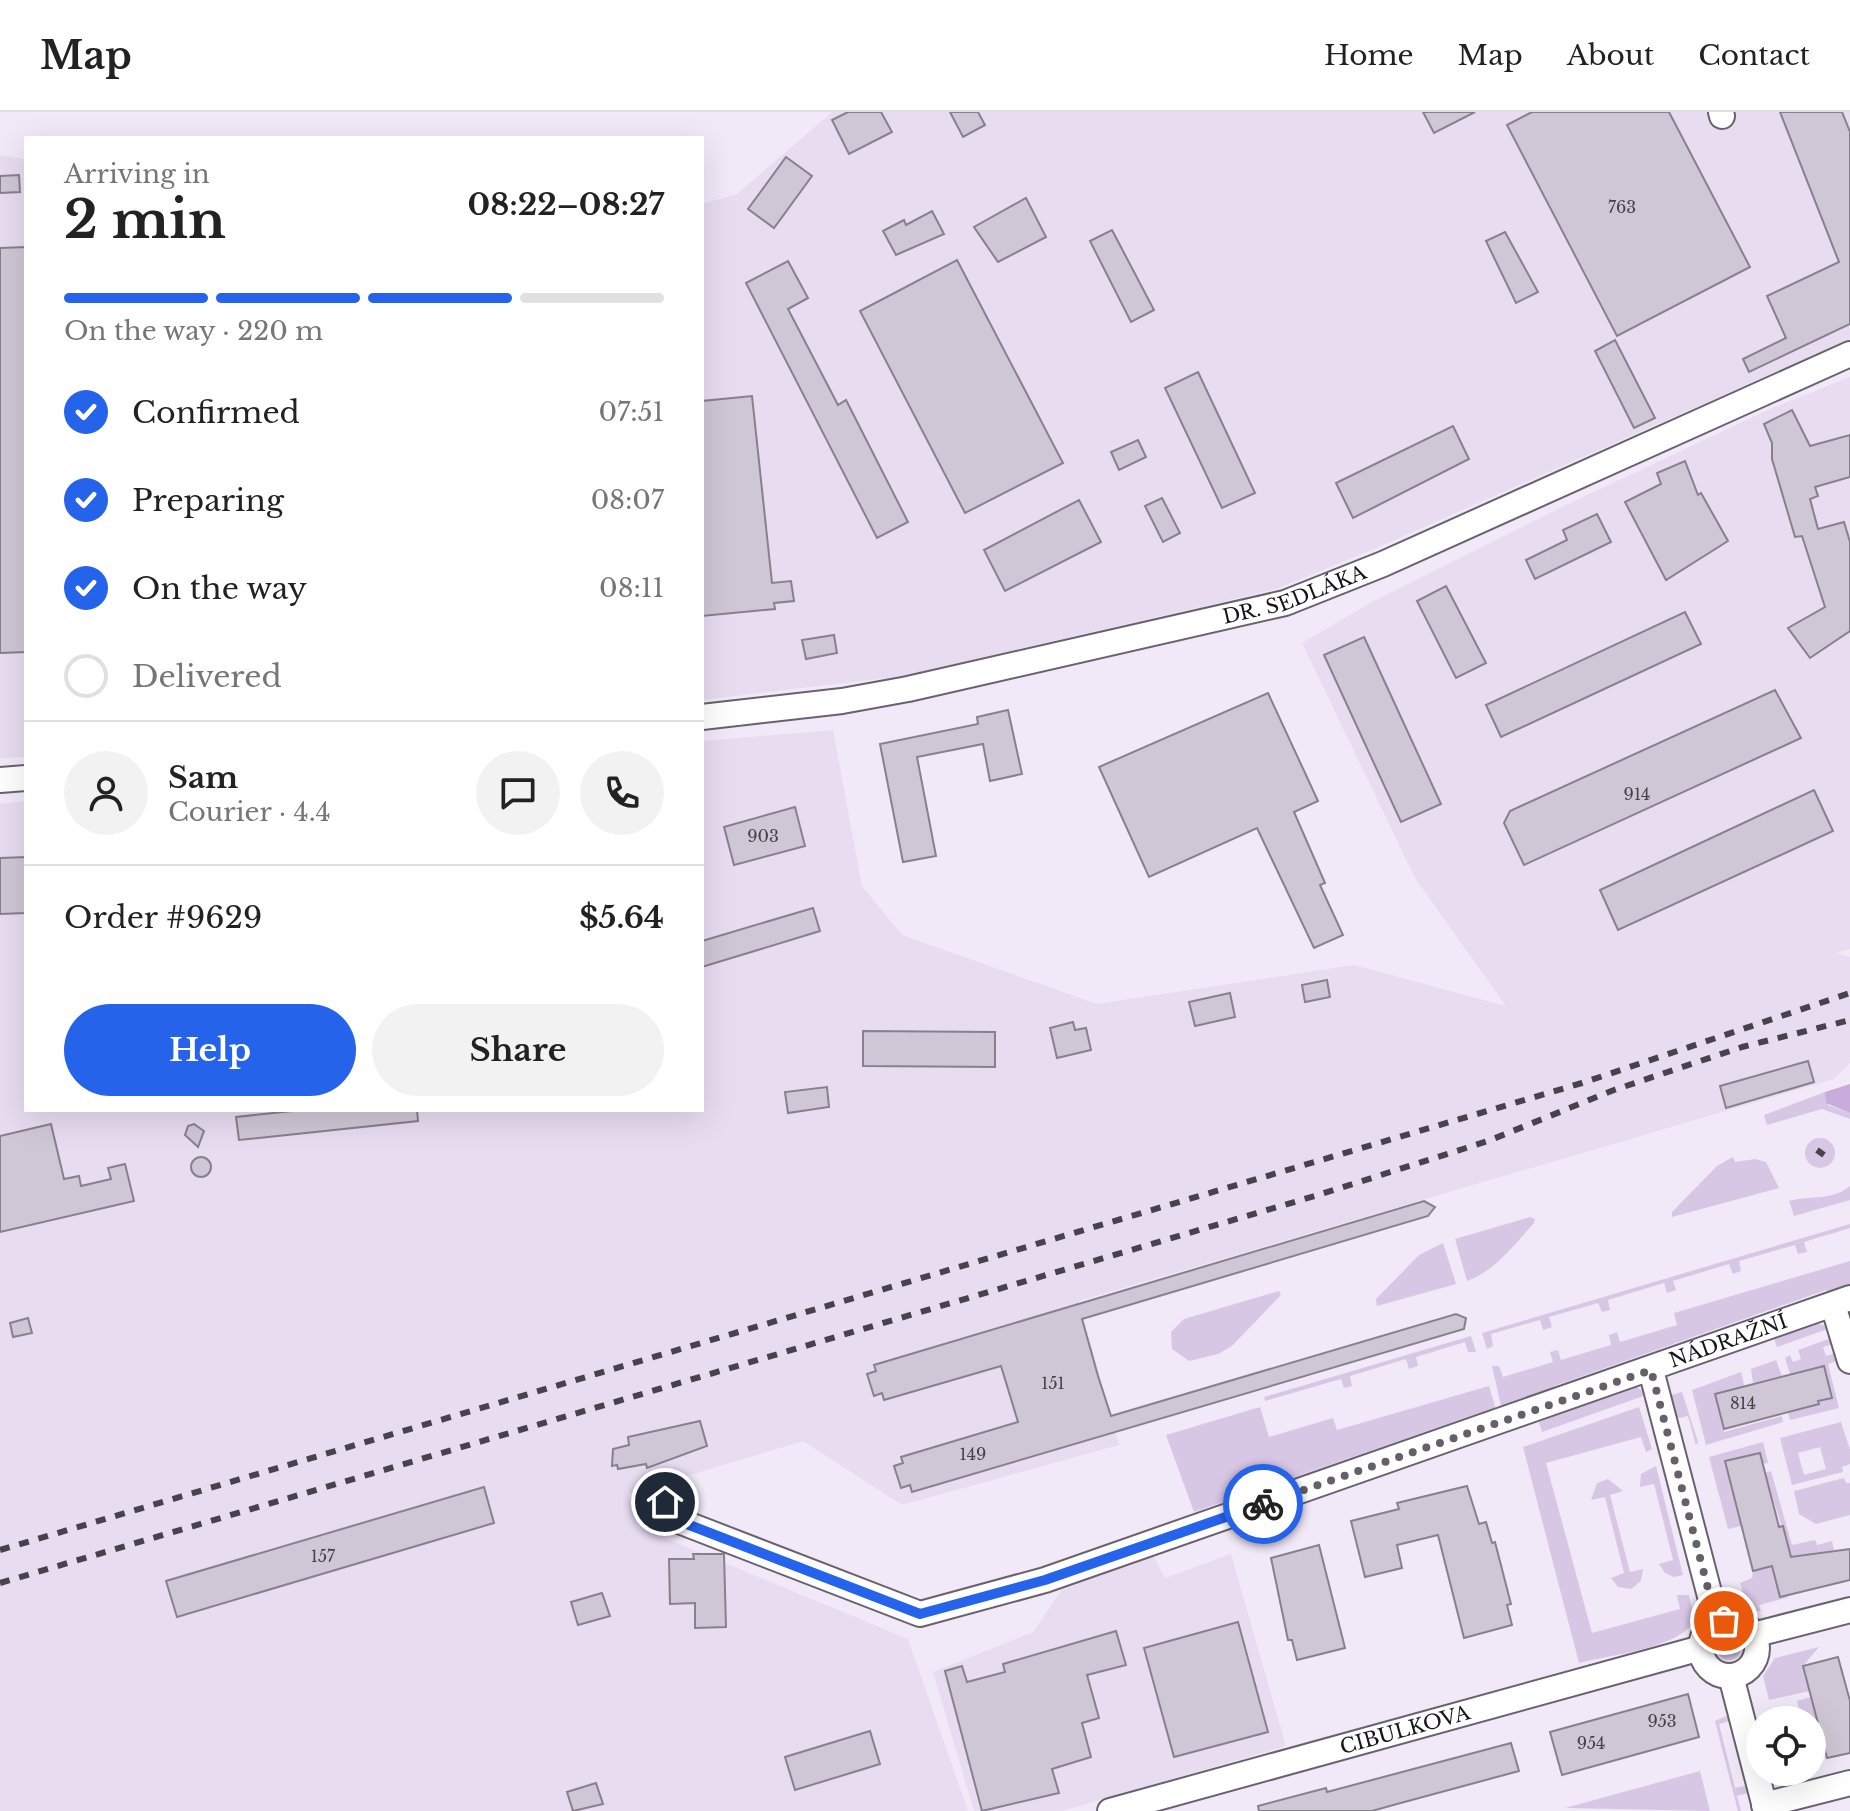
<!DOCTYPE html>
<meta charset="utf-8">
<style>
body{margin:0;font-family:"Libre Baskerville",serif;background:#f2f2f2;color:#222;height:100vh;display:flex;flex-direction:column;font-size:30px;white-space:nowrap}
*{box-sizing:border-box;margin:0}
p{font-size:26px;color:#767676}
.icon{flex:none;width:44px;height:44px;fill:none;stroke:currentColor;stroke-width:2;stroke-linecap:round;stroke-linejoin:round}
.map{position:relative;flex:1;overflow:hidden}
.panel{position:absolute;left:24px;top:24px;width:680px;height:976px;display:flex;flex-direction:column;background:#fff;border-radius:0px;box-shadow:0 8px 32px #0002}
.panel>*{flex:none}
.fabs{position:absolute;left:1746px;top:1594px;display:grid;gap:16px}
.fabs a{display:grid;place-items:center;width:80px;height:80px;border-radius:50%;background:#fff;box-shadow:0 8px 32px #0002;font-size:40px}
.pin{position:absolute;display:grid;place-items:center;width:68px;height:68px;color:#fff;margin:-34px;border:4px solid #fff;border-radius:50%;box-shadow:0 2px 8px #0007}
.courier{position:absolute;display:grid;place-items:center;width:80px;height:80px;margin:-40px;border:6px solid #2563eb;border-radius:50%;background:#fff;color:#222;box-shadow:0 2px 10px #0007}
.overview em{font-style:normal;font-weight:700}
.overview div{display:flex;flex-direction:column-reverse}
.overview{display:flex;align-items:center;justify-content:space-between;height:136px;padding:0 40px}
h1{font-size:52px;font-weight:700;line-height:60px}
.bar{display:grid;grid-template-columns:repeat(4,1fr);gap:12px 8px;align-content:center;height:96px;padding:0 40px}
.bar i{height:10px;border-radius:6px;background:#e0e0e0}
.bar .on{background:#2563eb}
.bar p{grid-column:span 4}
.line{display:flex;align-items:center;gap:20px;padding:0 40px;border-top:2px solid #e0e0e0}
.line div{flex:1}
.round{display:grid;place-items:center;flex:none;width:84px;height:84px;border-radius:42px;background:#f2f2f2}
ol{padding:0 40px;list-style:none}
li{display:flex;align-items:center;gap:24px;height:88px}
li p{margin-inline-start:auto}
li .icon{padding:8px;border-radius:50%;background:#2563eb;color:#fff;stroke-width:4}
li:last-child{color:#767676}
li i{width:44px;height:44px;border:4px solid #e0e0e0;border-radius:50%}
.action{display:flex;gap:16px;margin-top:auto;padding:16px 40px}
.action a{flex:1;height:92px;border-radius:48px;background:#2563eb;color:#fff;font-size:32px;font-weight:700;line-height:92px;text-align:center}
.action a+a{background:#f2f2f2;color:#222}
header{display:flex;align-items:center;gap:48px;box-sizing:border-box;height:112px;padding:0 40px;background:#fff;border-bottom:2px solid #e0e0e0}
header strong{font-size:38px}
nav{display:flex;gap:44px;margin-inline-start:auto;font-size:28px}
.map>svg:first-child{display:block}
</style>
<header>
<strong>Map</strong>
<nav><a>Home</a><a>Map</a><a>About</a><a>Contact</a></nav>
</header>
<div class="map">
<svg width="1850" height="1699" viewBox="0 0 1850 1699">
<rect width="100%" height="100%" fill="#f1e9f8"/>
<g fill="#e8dcf1">
<path d="M832,0H1850V227L1372,438L1276,477L904,564L702,588V92L737,82Z"/>
<path d="M0,43L26,47V645L0,646Z"/>
<path d="M1850,265V837L1836,841L1850,845V951L1834,967L1079,1189L1119,1333L902,1393L803,1329L628,1382L638,1415L908,1527L968,1699H0V692L26,689V998H702V629L833,618L862,774L902,823L1097,892L1354,853L1506,894L1415,766L1302,531L1370,491L1562,395L1770,297Z"/>
<path d="M1231,1442L1286,1634L1062,1699H974L933,1560L1033,1520L1062,1478L1153,1443L1165,1466Z"/>
</g>
<g fill="#d8c6e5" fill-rule="evenodd">
<path d="M1825,980L1828,993L1850,1001V1007L1822,997L1767,1013L1764,1003Z"/>
<circle cx="1820" cy="1041" r="15"/>
<path d="M1733,1045L1735,1050L1755,1047L1766,1050L1779,1076L1672,1105V1100L1717,1054Z"/>
<path d="M1850,1074V1088L1794,1104L1789,1089C1811,1083 1832,1089 1850,1074Z"/>
<path d="M1530,1105L1535,1107L1534,1111C1514,1133 1495,1159 1467,1169L1455,1127Z"/>
<path d="M1850,1112V1116L1804,1130L1807,1140L1798,1142L1795,1133L1739,1149L1741,1159L1733,1162L1729,1152L1673,1169L1676,1178L1667,1181L1664,1171L1608,1188L1610,1198L1602,1200L1598,1191L1549,1205L1552,1215L1543,1218L1540,1208L1491,1222L1493,1234L1487,1237L1482,1221Z"/>
<path d="M1443,1131L1456,1172L1377,1194L1376,1187L1419,1143Z"/>
<path d="M1850,1149V1175L1832,1182L1826,1178L1554,1274L1553,1281L1529,1290L1526,1285L1501,1294L1492,1254H1499L1503,1265L1553,1250L1550,1240L1558,1238L1561,1248L1611,1233L1609,1223L1617,1220L1620,1230L1677,1213L1674,1201Z"/>
<path d="M1279,1179L1281,1183L1232,1234L1218,1242L1189,1249L1172,1237L1171,1220L1184,1207Z"/>
<path d="M1815,1210L1830,1216L1777,1235L1773,1224Z"/>
<path d="M1471,1224L1476,1240H1468L1465,1230L1416,1245L1418,1254L1409,1257L1406,1247L1350,1264L1352,1274L1344,1276L1341,1267L1265,1289L1264,1285Z"/>
<path d="M1834,1225L1836,1231L1823,1235L1826,1244L1838,1240L1840,1248L1828,1252L1839,1296L1790,1308L1788,1301L1832,1285L1824,1254L1791,1265L1785,1246L1790,1243L1793,1250L1801,1247L1798,1238Z"/>
<path d="M1776,1248L1782,1264L1753,1271L1751,1257Z"/>
<path d="M1741,1260L1745,1277L1714,1282L1724,1320L1782,1304L1783,1310L1706,1333L1692,1278Z"/>
<path d="M1633,1273L1649,1282L1542,1320L1539,1310Z"/>
<path d="M1489,1274L1497,1301H1479L1194,1400L1166,1323L1260,1295L1269,1325L1333,1306L1337,1318Z"/>
<path d="M1682,1280L1698,1330L1696,1333L1688,1304L1674,1307L1668,1284Z"/>
<path d="M1639,1295L1652,1337L1646,1340L1641,1325L1546,1351L1592,1521L1680,1497L1677,1483H1689L1695,1508C1680,1536 1610,1543 1579,1551L1523,1335Z"/>
<path d="M1841,1310L1850,1338V1352L1842,1355L1843,1360L1792,1373L1780,1326ZM1820,1335L1826,1357L1804,1363L1798,1341Z"/>
<path d="M1763,1330L1768,1351L1763,1352L1759,1341L1725,1350L1745,1413L1728,1417L1709,1345Z"/>
<path d="M1656,1354L1683,1463L1674,1465L1665,1461L1659,1452L1673,1448L1654,1372L1640,1375L1641,1362Z"/>
<path d="M1771,1359L1792,1433L1815,1428L1817,1433L1832,1429L1834,1438L1791,1445L1765,1361Z"/>
<path d="M1844,1366L1846,1371H1850V1403L1816,1412L1799,1402L1794,1379Z"/>
<path d="M1608,1367L1623,1379L1610,1383L1630,1460L1643,1457L1641,1469L1631,1477L1618,1475L1611,1466L1624,1461L1605,1385L1591,1388L1597,1371Z"/>
<path d="M1772,1454L1780,1485H1790L1759,1493L1761,1500L1748,1497L1740,1471L1752,1466L1753,1459Z"/>
<circle cx="1729" cy="1536" r="12"/>
<path d="M1819,1535L1803,1554L1810,1579L1769,1588L1763,1564L1775,1546Z"/>
<path d="M1811,1585L1820,1620L1812,1622V1608H1802L1797,1589Z"/>
<path d="M1731,1602L1733,1608L1719,1612L1735,1676L1749,1673L1751,1680L1737,1684L1741,1699H1738L1715,1609Z"/>
<path d="M1700,1659L1710,1699L1565,1696Z"/>
</g>
<path fill="#c8addc" d="M1850,972V1001L1826,991L1825,980Z"/>
<g fill="#cfc7d5" stroke="#87808d" stroke-width="2">
<path d="M848,0H881L892,20L849,42L832,8Z"/>
<path d="M950,0H978L985,13L963,25Z"/>
<path d="M1423,0H1475L1434,21Z"/>
<path d="M1532,0H1669L1750,155L1617,224L1507,13Z"/>
<path d="M1780,0H1842L1850,20V212L1749,260L1743,247L1786,226L1767,184L1839,150Z"/>
<path d="M786,45L812,64L774,116L748,97Z"/>
<path d="M19,63L20,80L0,81V64Z"/>
<path d="M1026,86L1046,125L998,150L974,115Z"/>
<path d="M932,99L944,122L896,143L883,119L904,108L906,113Z"/>
<path d="M1112,118L1154,198L1131,210L1090,129Z"/>
<path d="M1505,120L1538,180L1516,191L1486,129Z"/>
<path d="M26,135V540L0,541V136Z"/>
<path d="M957,148L1063,351L965,401L860,199Z"/>
<path d="M788,149L808,186L788,197L838,293L846,288L908,410L877,426L746,171Z"/>
<path d="M1615,228L1655,306L1634,316L1595,239Z"/>
<path d="M1198,260L1255,381L1222,396L1165,276Z"/>
<path d="M752,284L772,471L791,469L794,489L774,491L775,497L702,504V289Z"/>
<path d="M1792,298L1810,334L1850,323V365L1815,375L1818,384L1810,387L1818,417L1844,410L1850,430V519L1810,546L1788,516L1825,495L1802,424L1795,425L1772,347V331L1764,312Z"/>
<path d="M1453,314L1469,347L1353,406L1336,371Z"/>
<path d="M1138,328L1146,345L1119,358L1111,340Z"/>
<path d="M1685,349L1698,383L1701,381L1728,429L1666,468L1625,390L1661,372L1657,361Z"/>
<path d="M1162,386L1180,421L1163,430L1145,394Z"/>
<path d="M1079,388L1101,430L1005,479L984,438Z"/>
<path d="M1597,402L1611,430L1535,467L1526,448L1567,428L1563,418Z"/>
<path d="M1446,474L1486,551L1456,566L1417,489Z"/>
<path d="M1685,500L1701,532L1501,625L1486,593Z"/>
<path d="M834,523L837,541L806,547L802,528Z"/>
<path d="M1364,525L1441,692L1401,710L1324,543Z"/>
<path d="M1775,578L1801,626L1524,753L1504,711L1510,699Z"/>
<path d="M1268,581L1318,689L1294,700L1325,771L1320,773L1343,823L1314,836L1257,716L1149,765L1099,655Z"/>
<path d="M1008,598L1022,662L990,669L983,632L917,645L936,744L903,750L880,632L978,612L977,605Z"/>
<path d="M1814,678L1833,719L1618,818L1600,778Z"/>
<path d="M795,695L805,734L734,753L724,715Z"/>
<path d="M26,745V801L0,802V746Z"/>
<path d="M813,796L820,819L702,855V829Z"/>
<path d="M1327,868L1330,885L1305,890L1302,873Z"/>
<path d="M1230,881L1235,905L1195,914L1189,890Z"/>
<path d="M1073,910L1075,918L1086,916L1091,938L1057,946L1050,916Z"/>
<path d="M863,919L995,920V955L863,954Z"/>
<path d="M1808,949L1814,970L1726,996L1720,974Z"/>
<path d="M827,975L829,995L788,1001L785,980Z"/>
<path d="M302,998H417L418,1009L239,1028L236,1005Z"/>
<path d="M51,1012L64,1067L79,1064L81,1074L111,1067L108,1056L125,1052L134,1089L0,1120V1024Z"/>
<path d="M194,1012L204,1019L198,1035L185,1023L188,1014Z"/>
<circle cx="201" cy="1055" r="10"/>
<path d="M1424,1089L1435,1095L1428,1104L1082,1207L1098,1264L1111,1304L1456,1202L1466,1206L1464,1217L912,1380L910,1373L901,1376L894,1354L903,1351L901,1345L1018,1310L1001,1254L884,1288L882,1281L874,1284L867,1262L876,1259L874,1253Z"/>
<path d="M28,1206L32,1221L13,1225L10,1211Z"/>
<path d="M1824,1254L1832,1286L1818,1289L1819,1292L1724,1317L1715,1282Z"/>
<path d="M700,1309L707,1334L647,1356L646,1352L618,1357L617,1353L612,1354L613,1337L629,1333L628,1325Z"/>
<path d="M1760,1341L1779,1415L1783,1414L1791,1445L1850,1437V1468L1780,1485L1772,1454L1753,1459L1725,1349Z"/>
<path d="M1467,1374L1479,1412L1486,1410L1492,1431L1495,1430L1511,1492L1507,1493L1512,1513L1464,1526L1438,1423L1397,1433L1402,1456L1365,1465L1351,1409L1399,1397L1397,1391Z"/>
<path d="M484,1375L494,1411L177,1505L166,1469Z"/>
<path d="M1319,1433L1345,1536L1297,1548L1292,1528H1288L1271,1446Z"/>
<path d="M693,1442H724L726,1515L695,1516V1491L670,1492L669,1447H694Z"/>
<path d="M602,1481L610,1504L578,1513L571,1490Z"/>
<path d="M1238,1510L1268,1620L1174,1645L1144,1536Z"/>
<path d="M1116,1519L1126,1553L1087,1563L1099,1606L1082,1611L1091,1645L1052,1657L1059,1681L982,1699L945,1559L962,1554L967,1570L1005,1560L1003,1552Z"/>
<path d="M1838,1545L1850,1589V1641L1827,1646L1803,1554Z"/>
<path d="M1688,1582L1699,1625L1562,1663L1550,1620Z"/>
<path d="M870,1619L880,1652L795,1678L785,1645Z"/>
<path d="M1511,1631L1519,1659L1397,1692L1372,1699H1259L1258,1694L1326,1676L1327,1680Z"/>
<path d="M596,1671L603,1692L573,1699L567,1680Z"/>
</g>
<g fill="none" stroke-linecap="round" stroke-linejoin="round">
<defs>
<g id="minor">
<path d="M1721,0L1722,4"/>
<path id="s1" d="M702,605L842,589L908,577L1285,491L1383,452L1850,242"/>
<path d="M0,668L26,666"/>
<path d="M1833,1193L1850,1249"/>
<path d="M1651,1258L1717,1511"/>
<path id="s2" d="M665,1390L672,1404L679,1409L920,1502L1045,1468L1850,1186"/>
<circle cx="1729" cy="1536" r="28"/>
<path d="M1753,1523L1850,1498"/>
<path d="M1731,1564L1766,1699"/>
<path d="M1764,1693L1850,1671"/>
<path id="s3" d="M1110,1699L1701,1536"/>
</g>
</defs>
<use href="#minor" stroke="#69626e" stroke-width="28"/>
<use href="#minor" stroke="#fff" stroke-width="24"/>
<g stroke="#47434b" stroke-width="6" stroke-dasharray="10 10" stroke-linecap="butt">
<path d="M1817,1038L1824,1043"/>
<path d="M0,1438L1582,971L1850,881"/>
<path d="M0,1471L1318,1083L1488,1029L1614,978L1742,935L1850,908"/>
</g>
</g>
<g fill="none" stroke-linecap="round" stroke-linejoin="round">
<path stroke="#645f68" stroke-width="8" stroke-dasharray="0 14.4" d="M1263,1392L1651,1258L1717,1511L1724,1509"/>
<path stroke="#2563eb" stroke-width="10" d="M665,1390L672,1404L679,1409L920,1502L1045,1468L1263,1392"/>
</g>
<g text-anchor="middle" stroke-width="8" stroke-linejoin="round" paint-order="stroke">
<g font-size="16" fill="#464249">
<text x="1622" y="101">763</text>
<text x="1637" y="688">914</text>
<text x="763" y="730">903</text>
<text x="1053" y="1277">151</text>
<text x="1743" y="1297">814</text>
<text x="973" y="1348">149</text>
<text x="323" y="1450">157</text>
<text x="1662" y="1615">953</text>
<text x="1591" y="1637">954</text>
</g>
<g font-size="20" fill="#18151a" stroke="#fff">
<text dy="7" stroke="none"><textPath href="#s1" startOffset="606">DR. SEDLÁKA</textPath></text>
<text dy="7" stroke="none"><textPath href="#s2" startOffset="1136">NÁDRAŽNÍ</textPath></text>
<text dy="7" stroke="none"><textPath href="#s3" startOffset="306">CIBULKOVA</textPath></text>
</g>
</g>
</svg>
<div class="fabs">
<a><svg class="icon" aria-label="locate" viewBox="0 0 24 24"><circle cx="12" cy="12" r="6"/><path d="M12 2v4M12 18v4M2 12h4M18 12h4"/></svg></a>
</div>
<div class="pin" style="left:1724px;top:1509px;background:#ea580c"><svg class="icon" aria-label="bag" viewBox="0 0 24 24"><path d="M5 8h14l-1 12H6zM9 8a3 3 0 0 1 6 0"/></svg></div>
<div class="pin" style="left:665px;top:1390px;background:#1f2937"><svg class="icon" aria-label="home" viewBox="0 0 24 24"><path d="M3 11l9-7 9 7M6 9v11h12V9"/></svg></div>
<div class="courier" style="left:1263px;top:1392px"><svg class="icon" aria-label="bike" viewBox="0 0 24 24"><circle cx="6" cy="16" r="4"/><circle cx="18" cy="16" r="4"/><path d="M6 16l4-8h5l3 8M10 8l3 8H6M13 5h3"/></svg></div>
<section class="panel">
<div class="overview"><div><h1>2 min</h1><p>Arriving in</p></div><em>08:22–08:27</em></div>
<div class="bar"><i class="on"></i><i class="on"></i><i class="on"></i><i></i><p>On the way · 220 m</p></div>
<ol>
<li><svg class="icon" aria-label="check" viewBox="0 0 24 24"><path d="M5 12l5 5 9-10"/></svg>Confirmed<p>07:51</p></li>
<li><svg class="icon" aria-label="check" viewBox="0 0 24 24"><path d="M5 12l5 5 9-10"/></svg>Preparing<p>08:07</p></li>
<li><svg class="icon" aria-label="check" viewBox="0 0 24 24"><path d="M5 12l5 5 9-10"/></svg>On the way<p>08:11</p></li>
<li><i></i>Delivered</li>
</ol>
<div class="line" style="height:144px"><a class="round"><svg class="icon" aria-label="person" viewBox="0 0 24 24"><circle cx="12" cy="8" r="4"/><path d="M4 21q1-7 8-7t8 7"/></svg></a><div><b>Sam</b><p>Courier · 4.4</p></div><a class="round"><svg class="icon" aria-label="chat" viewBox="0 0 24 24"><path d="M4 5h16v11H9l-5 4z"/></svg></a><a class="round"><svg class="icon" aria-label="phone" viewBox="0 0 24 24"><path d="M5 4h4l2 5-3 2q2 4 5 5l2-3 5 2v4C11 20 4 13 5 4z"/></svg></a></div>
<div class="line" style="height:104px"><div>Order #9629</div><b>$5.64</b></div>
<div class="action"><a>Help</a><a>Share</a></div>
</section>
</div>
